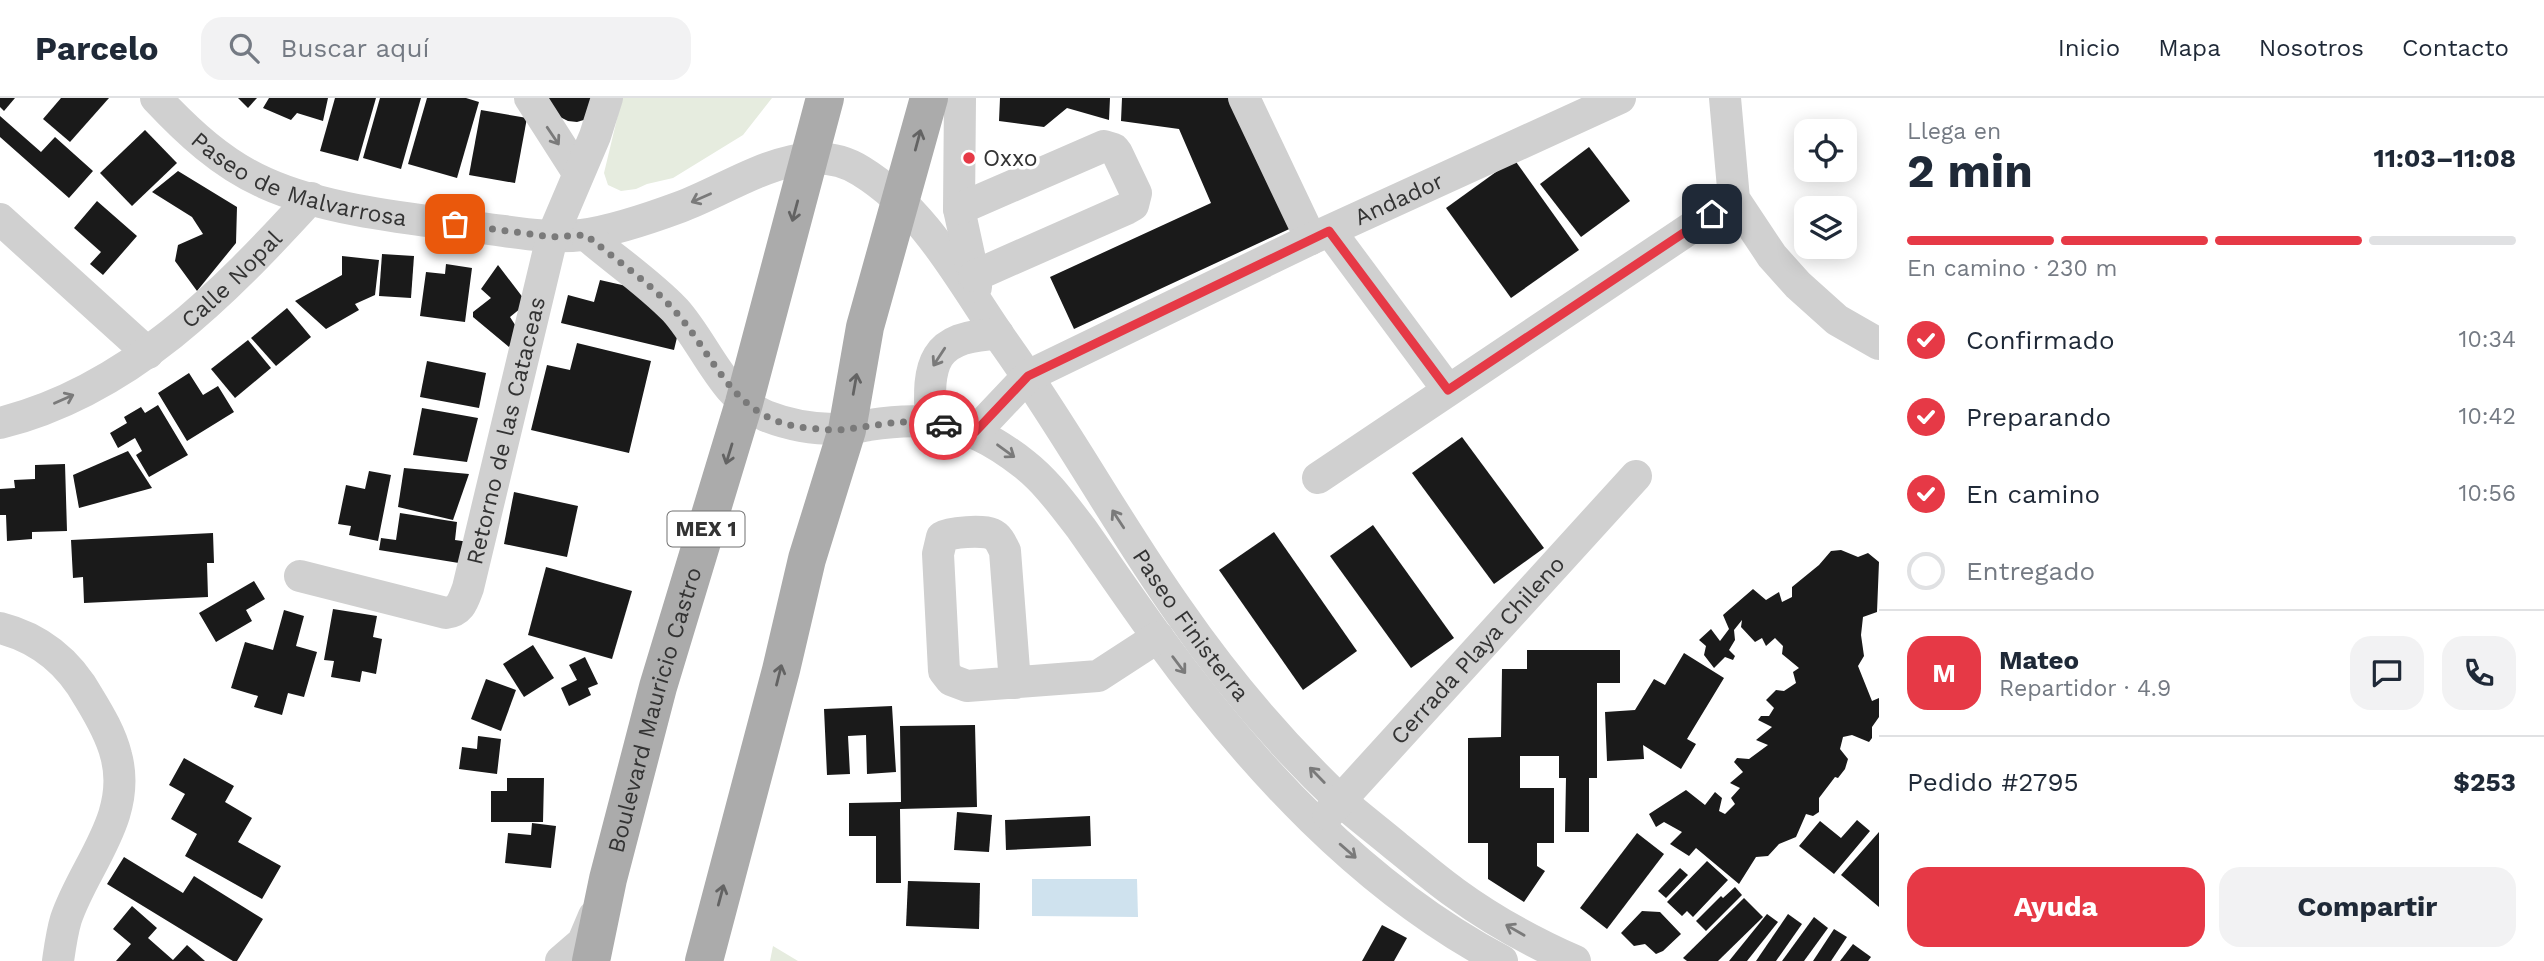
<!DOCTYPE html>
<html lang="es">
<meta charset="utf-8">
<style>
body{margin:0;font-family:"Work Sans",sans-serif;background:#f2f2f3;color:#1f2937;height:100vh;display:flex;flex-direction:column;font-size:26px;white-space:nowrap}
*{box-sizing:border-box;margin:0}
p{font-size:23px;color:#747a83}
.icon{flex:none;width:38px;height:38px;fill:none;stroke:currentColor;stroke-width:2;stroke-linecap:round;stroke-linejoin:round}
.map{position:relative;flex:1;overflow:hidden}
.drawer{display:flex;flex-direction:column;background:#fff;width:665px}
.drawer>*{flex:none}
.fabs{position:absolute;left:1794px;top:21px;display:grid;gap:14px}
.fabs a{display:grid;place-items:center;width:63px;height:63px;border-radius:14px;background:#fff;box-shadow:0 4px 18px #0003;font-size:35px}
.pin{position:absolute;display:grid;place-items:center;width:60px;height:60px;color:#fff;margin:-30px;border-radius:14px;box-shadow:0 4px 10px #0006}
.courier{position:absolute;display:grid;place-items:center;width:70px;height:70px;margin:-35px;border:5px solid #e63946;border-radius:50%;background:#fff;color:#222;box-shadow:0 2px 9px #0007}
.summary em{font-style:normal;font-weight:700}
.summary div{display:flex;flex-direction:column-reverse}
.summary{display:flex;align-items:center;justify-content:space-between;height:119px;padding:0 28px}
h1{font-size:46px;font-weight:700;line-height:52px}
.bar{display:grid;grid-template-columns:repeat(4,1fr);gap:10px 7px;align-content:center;height:84px;padding:0 28px}
.bar i{height:9px;border-radius:5px;background:#e0e1e3}
.bar .on{background:#e63946}
.bar p{grid-column:span 4}
.line{display:flex;align-items:center;gap:18px;padding:0 28px;border-top:2px solid #e0e1e3}
.line div{flex:1}
.round{display:grid;place-items:center;flex:none;width:74px;height:74px;border-radius:21px;background:#f2f2f3}
ol{padding:0 28px;list-style:none}
li{display:flex;align-items:center;gap:21px;height:77px}
li p{margin-inline-start:auto}
li .icon{padding:7px;border-radius:50%;background:#e63946;color:#fff;stroke-width:4}
li:last-child{color:#747a83}
li i{width:38px;height:38px;border:4px solid #e0e1e3;border-radius:50%}
.primary-button{display:flex;gap:14px;margin-top:auto;padding:14px 28px}
.primary-button a{flex:1;height:80px;border-radius:21px;background:#e63946;color:#fff;font-size:28px;font-weight:700;line-height:80px;text-align:center}
.primary-button a+a{background:#f2f2f3;color:#1f2937}
header{display:flex;align-items:center;gap:42px;box-sizing:border-box;height:98px;padding:0 35px;background:#fff;border-bottom:2px solid #e0e1e3}
header strong{font-size:33px}
nav{display:flex;gap:38px;margin-inline-start:auto;font-size:24px}
.search{width:490px;height:63px;background:#f2f2f3;display:flex;align-items:center;gap:18px;box-sizing:border-box;padding:0 24px;border-radius:21px;color:#747a83;font-size:26px}
main{display:flex;flex:1;min-height:0}
.map>svg:first-child{display:block}
</style>
<header>
<strong>Parcelo</strong>
<div class="search"><svg class="icon" aria-label="search" viewBox="0 0 24 24"><circle cx="10" cy="10" r="6"/><path d="M15 15l6 6"/></svg>Buscar aquí</div>
<nav><a>Inicio</a><a>Mapa</a><a>Nosotros</a><a>Contacto</a></nav>
</header>
<main>
<div class="map">
<svg width="1879" height="863" viewBox="0 0 1879 863">
<rect width="100%" height="100%" fill="#fff"/>
<g fill="#e6ecdf">
<path d="M622,0H772L743,37L673,80L647,86L636,91L621,93L608,87L604,75Z"/>
<path d="M773,848L798,863H770Z"/>
</g>
<path fill="#cfe2ee" d="M1032,781H1137L1138,819L1032,818Z"/>
<g fill="#1a1a1a">
<path d="M0,0H15L4,13L0,9Z"/>
<path d="M61,0H109L70,44L43,21Z"/>
<path d="M238,0H257L248,10Z"/>
<path d="M269,0H328L323,23L297,15L291,22L263,10Z"/>
<path d="M335,0H376L358,63L320,53Z"/>
<path d="M380,0H421L401,71L363,60Z"/>
<path d="M427,0H466L479,4L457,80L408,66Z"/>
<path d="M548,0H596L587,21L577,24L568,23L556,17Z"/>
<path d="M1000,0H1110L1109,22L1067,10L1044,29L999,23Z"/>
<path d="M1122,0H1242L1300,126L1074,231L1050,179L1211,105L1179,31L1121,23Z"/>
<path d="M481,12L527,20L515,85L469,77Z"/>
<path d="M0,18L41,54L55,39L93,73L69,100L0,39Z"/>
<path d="M145,32L177,65L132,108L100,75Z"/>
<path d="M1589,49L1630,103L1581,139L1540,86Z"/>
<path d="M1514,61L1579,152L1511,200L1446,110Z"/>
<path d="M178,73L237,109L236,145L197,193L175,163L178,147L203,136L192,119L152,94Z"/>
<path d="M97,103L137,138L103,177L90,166L101,154L74,130Z"/>
<path d="M382,156L414,158L411,200L379,198Z"/>
<path d="M342,158L379,162L375,197L355,206L359,212L326,231L295,203L342,177Z"/>
<path d="M446,166L472,170L465,224L420,218L426,174L445,176Z"/>
<path d="M498,167L527,205L510,219L521,236L509,249L473,219V214L491,200L481,191Z"/>
<path d="M600,182L644,192L679,231L674,252L561,225L568,197L594,204Z"/>
<path d="M287,210L311,239L276,268L251,240Z"/>
<path d="M248,242L271,270L235,300L211,271Z"/>
<path d="M577,245L651,263L629,355L531,332L547,267L570,272Z"/>
<path d="M427,263L486,275L479,310L420,299Z"/>
<path d="M189,275L203,297L218,288L234,314L187,343L158,295Z"/>
<path d="M158,307L188,357L149,379L136,357L142,353L135,340L118,350L110,335L127,325L124,319L141,309L145,315Z"/>
<path d="M422,310L478,320L467,364L413,357Z"/>
<path d="M1462,339L1544,450L1494,486L1412,375Z"/>
<path d="M128,353L152,390L79,410L73,377Z"/>
<path d="M65,366L67,433L32,434V441L7,443L6,417H0V391L15,390L14,382L35,381V367Z"/>
<path d="M404,370L469,376L453,422L398,409Z"/>
<path d="M369,373L391,377L378,443L349,437L351,428L338,426L346,387L365,391Z"/>
<path d="M514,394L578,408L567,459L504,446Z"/>
<path d="M400,415L457,424L455,442L469,444L465,466L379,452L381,440L396,442Z"/>
<path d="M1373,427L1454,540L1411,570L1330,458Z"/>
<path d="M1274,434L1357,553L1303,592L1219,472Z"/>
<path d="M213,435L214,465H207L208,499L84,505L83,479L73,480L71,442Z"/>
<path d="M1841,452L1858,459L1868,455L1879,464L1877,514L1863,519L1861,537L1864,558L1858,568L1872,603L1879,600V619L1872,629V640L1869,644L1852,637L1843,639L1840,651L1848,661L1845,671L1838,680L1835,679L1819,700V714L1813,718L1806,716L1796,739L1779,746L1768,758L1756,759L1739,786L1696,750L1689,758L1670,746L1682,734L1664,724L1656,729L1649,716L1686,692L1705,707L1715,694L1722,700L1719,713L1725,716L1735,706L1731,700L1740,690L1730,685L1743,674L1734,664L1737,660L1749,661L1768,647L1756,642L1772,629L1758,622L1761,618H1769L1774,610L1766,602L1776,592L1784,593L1796,585L1793,574L1799,570L1782,556L1783,548L1775,540L1766,548L1762,540L1755,544L1741,529L1742,522L1734,532L1735,542L1729,552L1735,558L1733,562L1725,559L1714,570L1704,557L1706,548L1699,542L1711,531L1720,543L1729,531L1723,517L1753,491L1766,502L1779,494L1782,504L1792,499V489L1819,467L1831,453Z"/>
<path d="M546,469L632,493L612,561L528,537Z"/>
<path d="M254,483L265,501L246,512L252,523L216,544L199,515Z"/>
<path d="M333,511L377,518L373,539L382,541L376,576L362,573L360,584L331,579L334,563L324,562Z"/>
<path d="M284,512L304,518L296,548L317,554L304,599L288,595L282,617L254,609L258,598L231,590L245,544L273,552Z"/>
<path d="M533,547L554,580L524,599L503,566Z"/>
<path d="M1527,552H1620V585H1597V680H1589V734H1565L1566,680H1559V658H1520V690H1554V745H1537V768L1545,773L1524,804L1488,781V745H1468V640L1501,639L1502,571H1527Z"/>
<path d="M1684,555L1724,580L1687,641L1696,646L1681,671L1643,647L1644,661L1607,663L1605,614L1635,612L1654,581L1665,587Z"/>
<path d="M585,559L598,586L588,590L591,597L569,608L561,590L577,582L569,567Z"/>
<path d="M486,581L516,592L501,633L471,621Z"/>
<path d="M892,608L896,674L867,676L866,637L848,638L850,676L827,677L824,611Z"/>
<path d="M975,627L977,709L900,711L901,785H876V738H849V705L901,704L900,628Z"/>
<path d="M478,638L501,641L497,676L459,671L462,649L477,651Z"/>
<path d="M184,660L234,688L225,704L252,720L238,744L281,768L262,801L185,758L197,736L171,721L185,696L169,687Z"/>
<path d="M507,680H544L543,724H491V693H507Z"/>
<path d="M957,714L992,717L989,754L954,752Z"/>
<path d="M1090,718L1091,748L1006,752L1005,722Z"/>
<path d="M1857,722L1870,733L1834,776L1799,748L1820,723L1841,740Z"/>
<path d="M532,725L556,728L551,770L505,765L508,735L531,737Z"/>
<path d="M1879,734V809L1841,777Z"/>
<path d="M1637,735L1664,756L1607,831L1580,810Z"/>
<path d="M124,759L183,795L194,778L263,821L237,863H233L107,786Z"/>
<path d="M1707,763L1728,782L1693,819L1687,813L1682,818L1667,804Z"/>
<path d="M1680,770L1688,777L1666,800L1658,793Z"/>
<path d="M908,783L980,785L979,831L906,828Z"/>
<path d="M1735,789L1742,797L1706,833L1696,823L1721,798L1723,800Z"/>
<path d="M1744,800L1763,819L1718,863H1687L1683,860Z"/>
<path d="M132,808L157,830L148,840L173,862L187,847L205,863H116L131,846L113,831Z"/>
<path d="M1642,813L1660,814L1681,836L1663,853L1656,856L1645,846L1634,848L1621,835Z"/>
<path d="M1767,816L1778,824L1747,863H1729Z"/>
<path d="M1788,816L1802,826L1776,863H1756Z"/>
<path d="M1814,819L1828,830L1804,863H1782Z"/>
<path d="M1382,827L1407,840L1394,863H1362Z"/>
<path d="M1834,831L1847,839L1831,863H1813Z"/>
<path d="M1853,846L1871,859L1868,863H1840Z"/>
</g>
<g fill="none" stroke-linecap="round" stroke-linejoin="round">
<g stroke="#d0d0d0" stroke-width="32">
<path id="s1" d="M156,0C188,34 222,66 265,85C327,113 413,121 481,130C515,134 549,141 582,137C610,133 653,119 680,109C735,89 803,36 861,73C929,115 962,186 1007,249C1068,335 1118,427 1178,512C1225,580 1280,645 1340,702C1358,718 1378,733 1397,749C1416,764 1435,781 1455,795C1492,822 1534,845 1575,863"/>
<path d="M530,0L578,75"/>
<path d="M960,0L959,111L976,189"/>
<path d="M1244,0L1311,141"/>
<path d="M1725,0L1734,101L1772,158L1798,187L1837,222L1879,246"/>
<path d="M959,111L1104,48L1114,51L1117,55L1136,95L1133,107L1126,111L974,178"/>
<path d="M0,121L148,255"/>
<path d="M1330,133L1448,292"/>
<path d="M586,137C615,162 648,184 675,212C705,245 723,300 766,318C791,328 817,332 845,331C853,331 861,328 869,327C888,324 910,322 930,324C966,327 996,344 1024,366C1047,384 1063,407 1081,430C1107,467 1132,504 1159,541C1250,666 1363,790 1502,863"/>
<path d="M931,324C927,265 932,238 998,236"/>
<path id="s2" d="M0,325C129,293 224,195 311,100"/>
<path id="s3" d="M975,334L1028,278L1311,141L1620,0"/>
<path d="M1318,380L1734,101"/>
<path id="s4" d="M300,478L446,515C461,513 463,503 468,490L552,139L595,38L607,0"/>
<path d="M0,530C39,540 69,564 89,600C100,618 111,637 116,657C133,719 84,767 66,821C62,834 60,849 58,863"/>
<path d="M1015,585L1005,453C1002,447 999,439 992,436C983,432 950,434 942,439L938,456L944,573L951,582L967,588L1098,578L1158,539"/>
<path id="s5" d="M1328,716L1636,378"/>
<path d="M561,863L583,844L594,818"/>
</g>
<g stroke="#ababab" stroke-width="38">
<path id="s6" d="M591,863L608,781L658,589L744,305L825,0"/>
<path d="M704,863L781,572L807,461L847,332L865,229L929,0"/>
</g>
</g>
<defs><path id="oneway-shaft" d="M-6 0H5M1.5-3L5.5 0L1.5 3" fill="none" stroke-width="1.6" stroke-linecap="round" stroke-linejoin="round" transform="scale(1.75)"/></defs>
<g stroke="#7a7a7a">
<use href="#oneway-shaft" transform="translate(553 38) rotate(56)"/>
<use href="#oneway-shaft" transform="translate(701 100) rotate(156)"/>
<use href="#oneway-shaft" transform="translate(939 259) rotate(123)"/>
<use href="#oneway-shaft" transform="translate(64 301) rotate(-24)"/>
<use href="#oneway-shaft" transform="translate(1006 353) rotate(36)"/>
<use href="#oneway-shaft" transform="translate(1118 421) rotate(-123)"/>
<use href="#oneway-shaft" transform="translate(1179 567) rotate(53)"/>
<use href="#oneway-shaft" transform="translate(1317 677) rotate(-134)"/>
<use href="#oneway-shaft" transform="translate(1348 753) rotate(41)"/>
<use href="#oneway-shaft" transform="translate(1515 832) rotate(-150)"/>
</g>
<g stroke="#636363">
<use href="#oneway-shaft" transform="translate(918 42) rotate(-75)"/>
<use href="#oneway-shaft" transform="translate(795 113) rotate(105)"/>
<use href="#oneway-shaft" transform="translate(855 286) rotate(-80)"/>
<use href="#oneway-shaft" transform="translate(729 356) rotate(107)"/>
<use href="#oneway-shaft" transform="translate(779 577) rotate(-76)"/>
<use href="#oneway-shaft" transform="translate(721 797) rotate(-75)"/>
</g>
<g fill="none" stroke-linecap="round" stroke-linejoin="round">
<path stroke="#7a7a7a" stroke-width="7" stroke-dasharray="0 12.6" d="M455,126L552,139L586,137C616,162 649,184 675,213C715,258 732,319 800,329C815,331 834,333 848,331C881,327 911,319 944,327"/>
<path stroke="#e63946" stroke-width="9" d="M944,327L975,334L1028,278L1329,133L1448,292L1712,116"/>
</g>
<circle fill="#e63946" stroke="#fff" stroke-width="2.5" cx="969" cy="60" r="7"/>
<g text-anchor="middle" stroke-width="7" stroke-linejoin="round" paint-order="stroke">
<rect fill="#fff" stroke="#707070" stroke-width="2" x="667.5" y="413.5" width="77" height="35" rx="5"/>
<g font-size="21" font-weight="bold" fill="#333">
<text x="706" y="438">MEX 1</text>
</g>
<g font-size="23" fill="#333" stroke="#fff" text-anchor="start">
<text x="983" y="68">Oxxo</text>
</g>
<g font-size="23" fill="#333" stroke="#fff">
<text dy="8" stroke="none"><textPath href="#s1" startOffset="170">Paseo de Malvarrosa</textPath></text>
<text dy="8" stroke="none"><textPath href="#s3" startOffset="488">Andador</textPath></text>
<text dy="8" stroke="none"><textPath href="#s2" startOffset="276">Calle Nopal</textPath></text>
<text dy="8" stroke="none"><textPath href="#s4" startOffset="348">Retorno de las Cataceas</textPath></text>
<text dy="8" stroke="none"><textPath href="#s1" startOffset="1321">Paseo Finisterra</textPath></text>
<text dy="8" stroke="none"><textPath href="#s5" startOffset="222">Cerrada Playa Chileno</textPath></text>
<text dy="8" stroke="none"><textPath href="#s6" startOffset="259">Boulevard Mauricio Castro</textPath></text>
</g>
</g>
</svg>
<div class="fabs">
<a><svg class="icon" aria-label="locate" viewBox="0 0 24 24"><circle cx="12" cy="12" r="6"/><path d="M12 2v4M12 18v4M2 12h4M18 12h4"/></svg></a>
<a><svg class="icon" aria-label="layers" viewBox="0 0 24 24"><path d="M12 4l9 5-9 5-9-5zM3 14l9 5 9-5"/></svg></a>
</div>
<div class="pin" style="left:455px;top:126px;background:#ea580c"><svg class="icon" aria-label="bag" viewBox="0 0 24 24"><path d="M5 8h14l-1 12H6zM9 8a3 3 0 0 1 6 0"/></svg></div>
<div class="pin" style="left:1712px;top:116px;background:#1f2937"><svg class="icon" aria-label="home" viewBox="0 0 24 24"><path d="M3 11l9-7 9 7M6 9v11h12V9"/></svg></div>
<div class="courier" style="left:944px;top:327px"><svg class="icon" aria-label="car" viewBox="0 0 24 24"><path d="M5 17H2v-5l4-1 3-4h7l3 4 3 1v5h-3M9 17h6M6 11h13"/><circle cx="7" cy="17" r="2"/><circle cx="17" cy="17" r="2"/></svg></div>
</div>
<section class="drawer">
<div class="summary"><div><h1>2 min</h1><p>Llega en</p></div><em>11:03–11:08</em></div>
<div class="bar"><i class="on"></i><i class="on"></i><i class="on"></i><i></i><p>En camino · 230 m</p></div>
<ol>
<li><svg class="icon" aria-label="check" viewBox="0 0 24 24"><path d="M5 12l5 5 9-10"/></svg>Confirmado<p>10:34</p></li>
<li><svg class="icon" aria-label="check" viewBox="0 0 24 24"><path d="M5 12l5 5 9-10"/></svg>Preparando<p>10:42</p></li>
<li><svg class="icon" aria-label="check" viewBox="0 0 24 24"><path d="M5 12l5 5 9-10"/></svg>En camino<p>10:56</p></li>
<li><i></i>Entregado</li>
</ol>
<div class="line" style="height:126px"><b class="round" style="background:#e63946;color:#fff">M</b><div><b>Mateo</b><p>Repartidor · 4.9</p></div><a class="round"><svg class="icon" aria-label="chat" viewBox="0 0 24 24"><path d="M4 5h16v11H9l-5 4z"/></svg></a><a class="round"><svg class="icon" aria-label="phone" viewBox="0 0 24 24"><path d="M5 4h4l2 5-3 2q2 4 5 5l2-3 5 2v4C11 20 4 13 5 4z"/></svg></a></div>
<div class="line" style="height:91px"><div>Pedido #2795</div><b>$253</b></div>
<div class="primary-button"><a>Ayuda</a><a>Compartir</a></div>
</section>
</main>
